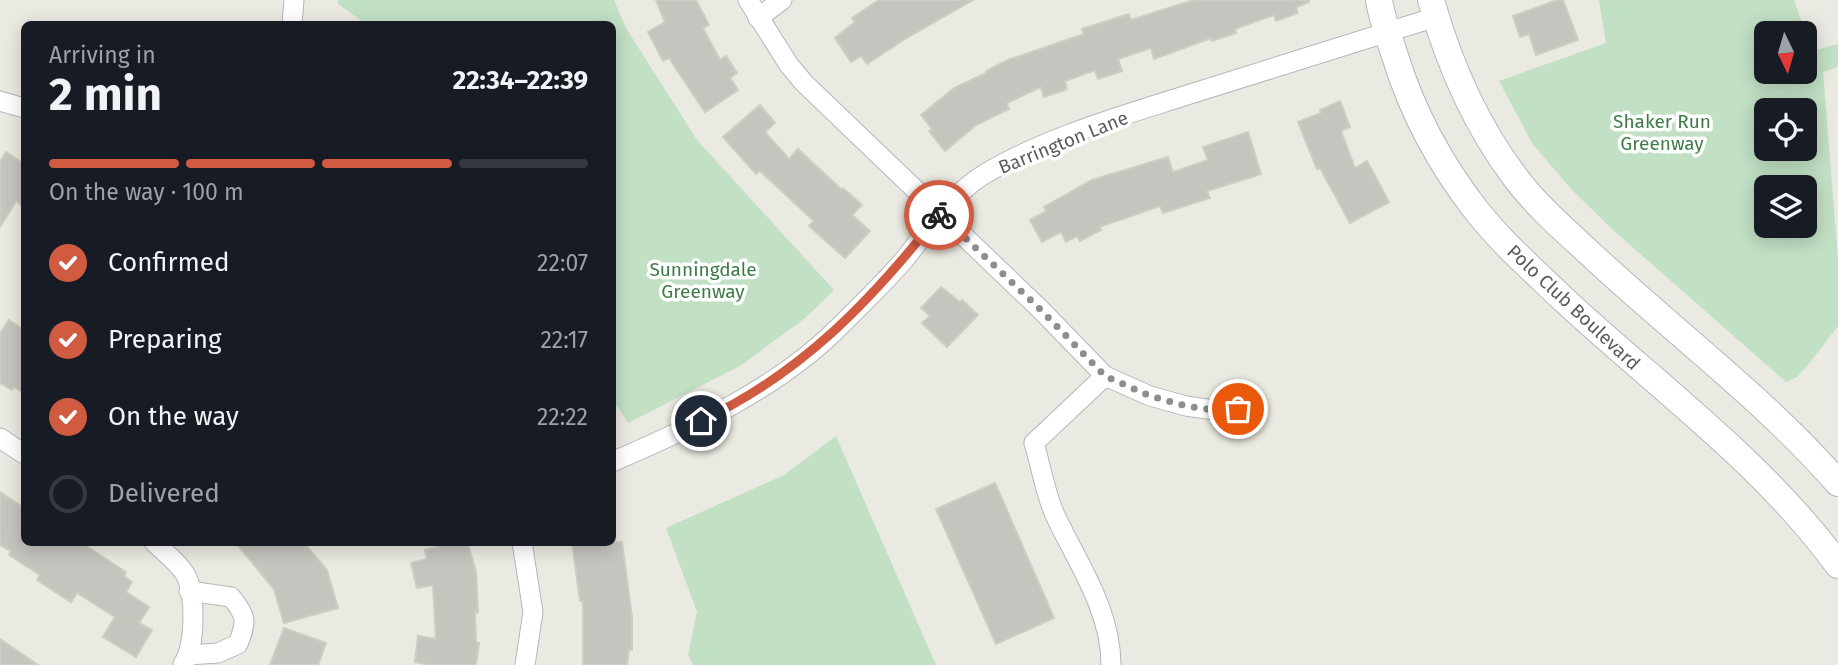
<!DOCTYPE html>
<meta charset="utf-8">
<style>
body{margin:0;font-family:"Fira Sans",sans-serif;background:#242831;color:#f1f3f6;height:100vh;display:flex;flex-direction:column;font-size:26px;white-space:nowrap}
*{box-sizing:border-box;margin:0}
p{font-size:23px;color:#9ea1a6}
.icon{flex:none;width:38px;height:38px;fill:none;stroke:currentColor;stroke-width:2;stroke-linecap:round;stroke-linejoin:round}
.map{position:relative;flex:1;overflow:hidden}
.sheet{position:absolute;left:21px;top:21px;width:595px;height:525px;display:flex;flex-direction:column;background:#171b24;border-radius:10px;box-shadow:0 4px 18px #0003}
.sheet>*{flex:none}
.needle{width:46px;rotate:175deg}
.tools{position:absolute;left:1754px;top:21px;display:grid;gap:14px}
.tools a{display:grid;place-items:center;width:63px;height:63px;border-radius:10px;background:#171b24;box-shadow:0 4px 18px #0003;font-size:35px}
.pin{position:absolute;display:grid;place-items:center;width:60px;height:60px;color:#fff;margin:-30px;border:4px solid #fff;border-radius:50%;box-shadow:0 2px 7px #0007}
.courier{position:absolute;display:grid;place-items:center;width:70px;height:70px;margin:-35px;border:5px solid #d15b41;border-radius:50%;background:#fff;color:#222;box-shadow:0 2px 9px #0007}
.head em{font-style:normal;font-weight:700}
.head div{display:flex;flex-direction:column-reverse}
.head{display:flex;align-items:center;justify-content:space-between;height:119px;padding:0 28px}
h1{font-size:46px;font-weight:700;line-height:52px}
.bar{display:grid;grid-template-columns:repeat(4,1fr);gap:10px 7px;align-content:center;height:84px;padding:0 28px}
.bar i{height:9px;border-radius:5px;background:#363941}
.bar .active{background:#d15b41}
.bar p{grid-column:span 4}
ol{padding:0 28px;list-style:none}
li{display:flex;align-items:center;gap:21px;height:77px}
li p{margin-inline-start:auto}
li .icon{padding:7px;border-radius:50%;background:#d15b41;color:#fff;stroke-width:4}
li:last-child{color:#9ea1a6}
li i{width:38px;height:38px;border:4px solid #363941;border-radius:50%}
.map>svg:first-child{display:block}
</style>
<div class="map">
<svg width="1838" height="665" viewBox="0 0 1838 665">
<rect width="100%" height="100%" fill="#ebeae2"/>
<g fill="#c1e0c4" fill-rule="evenodd">
<path d="M338,0H614L626,28L697,140L834,290L804,319L740,366L628,423L612,399V24H366L338,4Z"/>
<path d="M1599,0H1794L1812,51L1838,44V67L1823,72L1838,258V326L1808,365L1797,377L1786,382L1612,229L1572,190L1532,143L1499,81L1606,43ZM1766,33H1804V72H1766ZM1766,110H1804V149H1766ZM1766,187H1804V226H1766Z"/>
<path d="M836,436L936,665H693L688,655L697,612L666,528L784,475Z"/>
</g>
<g fill="#c6c4bf" stroke="#cfccc1" stroke-width="2">
<path d="M656,0H696L709,25L703,28L720,60L726,56L737,73L730,78L738,90L705,112L669,58L663,61L648,32L665,22Z"/>
<path d="M879,0H973L905,39L867,64L861,56L851,62L835,38L855,22L852,18Z"/>
<path d="M1194,0H1309V2L1296,7L1298,13L1276,21L1274,15L1235,29L1236,33L1212,41L1211,38L1154,59L1151,48L1118,59L1122,71L1098,79L1095,70L1065,81L1067,89L1044,97L1041,87L1007,103L1009,109L976,125L945,151L929,131L932,129L921,115L954,88L986,73V71L1008,60L1084,34L1082,29L1129,14L1131,20Z"/>
<path d="M1557,0H1563L1578,40L1536,55L1529,34L1520,37L1513,16Z"/>
<path d="M1340,101L1350,127L1341,131L1355,168L1367,161L1389,202L1350,223L1320,168L1317,169L1298,122L1321,113L1320,110Z"/>
<path d="M760,105L775,123L765,132L789,159L798,149L842,190L843,188L862,205L852,215L870,231L845,258L809,226L814,221L760,171L756,174L723,137Z"/>
<path d="M1248,132L1261,174L1207,191L1210,198L1163,213L1160,206L1099,227L1101,230L1080,241L1077,236L1066,242L1061,232L1042,242L1030,220L1046,211L1044,207L1092,180L1168,157L1173,172L1208,160L1203,147Z"/>
<path d="M6,152L24,164V207L16,201L0,227V162Z"/>
<path d="M941,287L960,302L962,300L978,315L947,347L922,323L930,316L921,308Z"/>
<path d="M9,320L24,330V393L14,387L12,390L0,383V333Z"/>
<path d="M995,483L1054,618L996,644L936,509Z"/>
<path d="M0,492L24,508V542H80L126,572L124,576L132,582L126,592L149,607L139,623L152,630L136,657L103,637L115,617L77,593L71,602L37,580L40,575L9,555L11,551L0,545Z"/>
<path d="M235,542H303L327,570L338,608L284,623L274,589Z"/>
<path d="M456,542H467L476,571L478,612L475,613L476,643H479L476,665H430L415,662L418,636L436,639L433,585L417,588L411,563L427,559L425,550Z"/>
<path d="M572,542H622L632,617V650H629L627,665H583V601H580Z"/>
<path d="M284,628L326,643L318,665H270Z"/>
<path d="M0,639L38,665H0Z"/>
</g>
<g fill="none" stroke-linecap="round" stroke-linejoin="round">
<defs>
<g id="street">
<path d="M748,0L789,65L804,83L1041,310L1105,376L1150,396L1186,406L1214,410L1238,409"/>
<path d="M758,18L782,0"/>
<path d="M292,24L294,0"/>
<path d="M0,101L24,108"/>
<path d="M1105,376L1034,443C1041,466 1045,493 1055,515C1078,564 1111,610 1111,665"/>
<path d="M0,438L24,454"/>
<path d="M612,462C693,427 780,388 842,324C863,303 885,282 904,260C928,230 950,196 983,175C1042,139 1118,117 1184,96C1268,70 1352,44 1436,17"/>
<path d="M154,542C164,552 178,562 185,574C196,592 196,647 183,664"/>
<path d="M522,542L533,612L525,665"/>
<path d="M188,655L218,653L238,644C247,622 247,616 231,597L189,591"/>
</g>
<g id="secondary">
<path d="M1379,0C1382,19 1389,38 1395,56C1412,111 1441,165 1476,210C1501,242 1532,269 1561,297C1654,384 1763,462 1838,565"/>
<path d="M1431,0C1449,64 1475,124 1515,177C1538,208 1568,233 1597,260C1677,334 1766,401 1838,483"/>
</g>
</defs>
<use href="#street" stroke="#b4b6bb" stroke-width="21"/>
<use href="#secondary" stroke="#b5b7bc" stroke-width="28"/>
<use href="#street" stroke="#fff" stroke-width="19"/>
<use href="#secondary" stroke="#fff" stroke-width="26"/>
</g>
<g fill="none" stroke-linecap="round" stroke-linejoin="round">
<path stroke="#8d8e8e" stroke-width="7" stroke-dasharray="0 12.6" d="M939,215L940,214L1041,310L1105,376L1150,396L1186,406L1214,410L1238,409"/>
<path stroke="#d15b41" stroke-width="9" d="M701,421C802,373 870,302 939,215"/>
</g>
<g text-anchor="middle" stroke-width="7" stroke-linejoin="round" paint-order="stroke">
<g font-size="19" fill="#3f7b48" stroke="#fff">
<text x="1662" y="128">Shaker Run<tspan x="1662" dy="22">Greenway</tspan></text>
<text x="703" y="276">Sunningdale<tspan x="703" dy="22">Greenway</tspan></text>
</g>
<g font-size="19" fill="#5a5c61" stroke="#fff">
<text transform="translate(1063 142) rotate(-22)" y="7">Barrington Lane</text>
<text transform="translate(1574 307) rotate(43)" y="7">Polo Club Boulevard</text>
</g>
</g>
</svg>
<div class="tools">
<a><svg class="needle" viewBox="-14 -14 28 28"><path d="M0-13l5 13h-10z" fill="#e53935"/><path d="M0 13l5-13h-10z" fill="#9ea1a6"/></svg></a>
<a><svg class="icon" aria-label="locate" viewBox="0 0 24 24"><circle cx="12" cy="12" r="6"/><path d="M12 2v4M12 18v4M2 12h4M18 12h4"/></svg></a>
<a><svg class="icon" aria-label="layers" viewBox="0 0 24 24"><path d="M12 4l9 5-9 5-9-5zM3 14l9 5 9-5"/></svg></a>
</div>
<div class="pin" style="left:1238px;top:409px;background:#ea580c"><svg class="icon" aria-label="bag" viewBox="0 0 24 24"><path d="M5 8h14l-1 12H6zM9 8a3 3 0 0 1 6 0"/></svg></div>
<div class="pin" style="left:701px;top:421px;background:#1f2937"><svg class="icon" aria-label="home" viewBox="0 0 24 24"><path d="M3 11l9-7 9 7M6 9v11h12V9"/></svg></div>
<div class="courier" style="left:939px;top:215px"><svg class="icon" aria-label="bike" viewBox="0 0 24 24"><circle cx="6" cy="16" r="4"/><circle cx="18" cy="16" r="4"/><path d="M6 16l4-8h5l3 8M10 8l3 8H6M13 5h3"/></svg></div>
<section class="sheet">
<div class="head"><div><h1>2 min</h1><p>Arriving in</p></div><em>22:34–22:39</em></div>
<div class="bar"><i class="active"></i><i class="active"></i><i class="active"></i><i></i><p>On the way · 100 m</p></div>
<ol>
<li><svg class="icon" aria-label="check" viewBox="0 0 24 24"><path d="M5 12l5 5 9-10"/></svg>Confirmed<p>22:07</p></li>
<li><svg class="icon" aria-label="check" viewBox="0 0 24 24"><path d="M5 12l5 5 9-10"/></svg>Preparing<p>22:17</p></li>
<li><svg class="icon" aria-label="check" viewBox="0 0 24 24"><path d="M5 12l5 5 9-10"/></svg>On the way<p>22:22</p></li>
<li><i></i>Delivered</li>
</ol>
</section>
</div>
